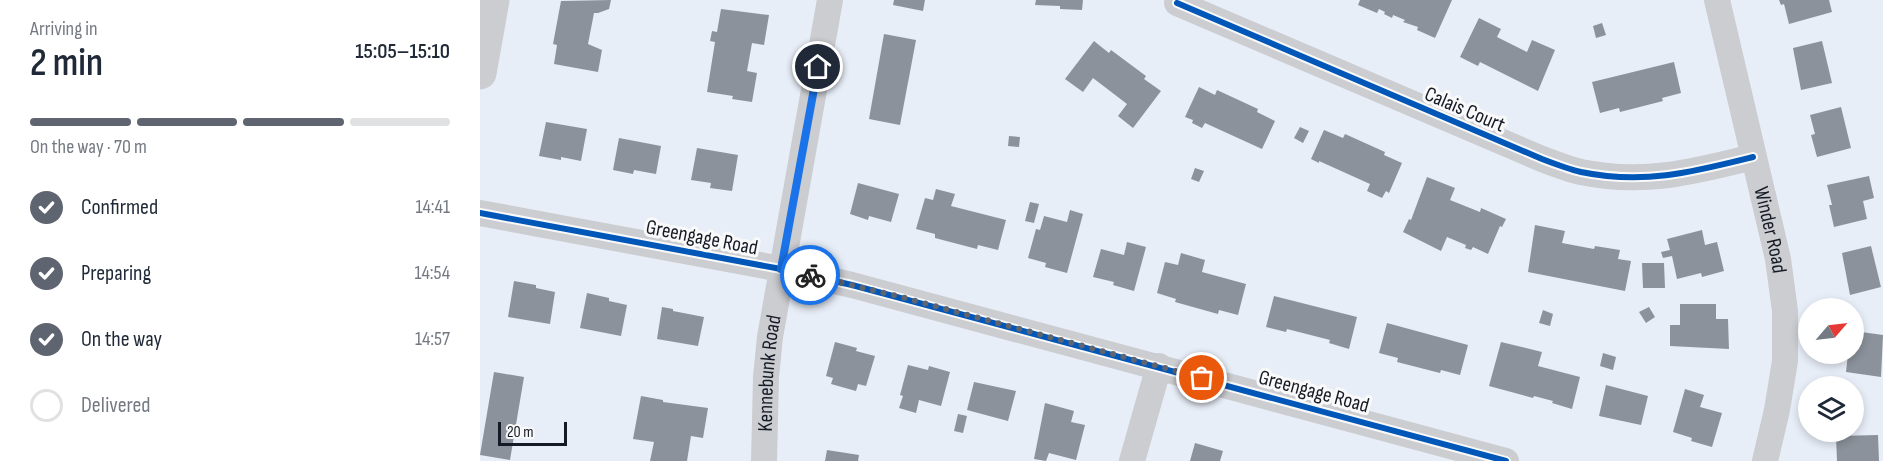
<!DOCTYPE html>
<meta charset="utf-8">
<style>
body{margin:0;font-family:"Sofia Sans Condensed",sans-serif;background:#f2f2f3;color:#1f2937;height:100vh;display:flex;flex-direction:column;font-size:22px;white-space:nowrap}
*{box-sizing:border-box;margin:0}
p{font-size:20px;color:#747a83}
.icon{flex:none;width:33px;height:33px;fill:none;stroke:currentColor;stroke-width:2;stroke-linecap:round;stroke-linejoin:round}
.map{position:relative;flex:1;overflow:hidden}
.drawer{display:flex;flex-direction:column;background:#fff;width:480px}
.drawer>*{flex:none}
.needle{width:39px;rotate:62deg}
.tools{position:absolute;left:1318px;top:298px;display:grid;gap:12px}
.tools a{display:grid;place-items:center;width:66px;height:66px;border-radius:50%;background:#fff;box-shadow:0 3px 9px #0003;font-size:30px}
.scale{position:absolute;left:18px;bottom:15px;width:69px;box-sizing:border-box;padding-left:6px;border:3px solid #151b26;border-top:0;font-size:16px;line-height:21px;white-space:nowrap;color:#151b26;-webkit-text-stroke:4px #f9f9f9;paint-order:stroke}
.pin{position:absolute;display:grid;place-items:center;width:51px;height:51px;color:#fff;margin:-26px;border:3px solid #fff;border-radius:50%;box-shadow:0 2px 6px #0007}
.courier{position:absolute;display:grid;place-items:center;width:60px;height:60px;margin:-30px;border:4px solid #1a73e8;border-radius:50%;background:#fff;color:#222;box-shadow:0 2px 8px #0007}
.overview em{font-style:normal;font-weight:600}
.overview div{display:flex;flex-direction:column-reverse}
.overview{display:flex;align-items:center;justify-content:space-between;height:102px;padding:0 30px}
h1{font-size:39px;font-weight:600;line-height:45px}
.bar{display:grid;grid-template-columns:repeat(4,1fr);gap:9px 6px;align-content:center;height:72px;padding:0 30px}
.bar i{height:8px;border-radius:4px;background:#e0e1e3}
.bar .on{background:#5f6570}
.bar p{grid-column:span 4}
ol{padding:0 30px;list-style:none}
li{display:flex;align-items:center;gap:18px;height:66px}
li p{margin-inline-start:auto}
li .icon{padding:6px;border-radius:50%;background:#5f6570;color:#fff;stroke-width:4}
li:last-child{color:#747a83}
li i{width:33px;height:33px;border:3px solid #e0e1e3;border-radius:50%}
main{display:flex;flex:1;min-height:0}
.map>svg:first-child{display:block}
</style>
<main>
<section class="drawer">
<div class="overview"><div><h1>2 min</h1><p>Arriving in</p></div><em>15:05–15:10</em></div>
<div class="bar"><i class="on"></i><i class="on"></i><i class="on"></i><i></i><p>On the way · 70 m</p></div>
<ol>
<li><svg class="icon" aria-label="check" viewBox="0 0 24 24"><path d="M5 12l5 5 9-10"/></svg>Confirmed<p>14:41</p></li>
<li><svg class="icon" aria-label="check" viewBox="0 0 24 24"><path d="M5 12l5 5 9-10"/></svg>Preparing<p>14:54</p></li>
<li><svg class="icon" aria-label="check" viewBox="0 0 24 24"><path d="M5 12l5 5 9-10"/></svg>On the way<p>14:57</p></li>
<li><i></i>Delivered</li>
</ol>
</section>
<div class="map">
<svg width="1403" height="461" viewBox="0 0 1403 461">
<rect width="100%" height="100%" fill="#e8eef8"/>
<g fill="#8c929b">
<path d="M131,0L129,9L118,13H114L108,44L122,50L118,72L74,64L77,45L73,44L81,1Z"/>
<path d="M414,0H445L443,11L413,5Z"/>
<path d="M556,0H603L602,10L580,9V6L555,5Z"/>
<path d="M880,0H972L955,38L937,30L938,27L923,22L925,20L913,15L912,18L904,14L905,12L899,9L897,13L878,5Z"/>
<path d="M1299,0H1349L1352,12L1309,24L1304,4L1301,5Z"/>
<path d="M241,9L289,15L284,45L272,43L267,71L277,73L272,102L252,99L253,96L227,92L235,42L230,41L232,31L237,32Z"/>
<path d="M999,18L1021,29L1017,37L1047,52L1052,40L1075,50L1058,91L1000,62L998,66L980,57Z"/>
<path d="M1122,23L1126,35L1116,38L1113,26Z"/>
<path d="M404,34L436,40L420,125L389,119Z"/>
<path d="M614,41L629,53L631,50L666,76L664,79L681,91L653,128L638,116L647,104L613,78L603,92L585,79Z"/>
<path d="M1342,41L1352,83L1321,90L1313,48Z"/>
<path d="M1194,62L1201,93L1182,98L1183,101L1140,112L1139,108L1120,113L1112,82Z"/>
<path d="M719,87L735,95L737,90L778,109L777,112L795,121L782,149L725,123L722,128L712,123L713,120L705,117Z"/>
<path d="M1361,107L1371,148L1337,157L1331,135L1335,134L1330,115Z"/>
<path d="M66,122L107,129L101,161L81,157V160L59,156Z"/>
<path d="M820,127L829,131L823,143L814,138Z"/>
<path d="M844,130L863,138L865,134L905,152L904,155L922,163L909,193L906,191L902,198L887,191L890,184L839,161V163L831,159Z"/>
<path d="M529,136L540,137L539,147L528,146Z"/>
<path d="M139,138L181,146L176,174L154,170L153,174L133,170Z"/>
<path d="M217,148L258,155L252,191L230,188L231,183L211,180Z"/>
<path d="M715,168L724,171L719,182L711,179Z"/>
<path d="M1389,176L1394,198L1383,201L1387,219L1354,227L1349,205H1352L1347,185Z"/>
<path d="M947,177L975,188L970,200L1000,212L1001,208L1026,219L1022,227L1020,226L1008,254L993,247L991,250L985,248L986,245L967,237L961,251L923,232L929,219L931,220Z"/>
<path d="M378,183L419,194L411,222L389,216L388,220L370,214Z"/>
<path d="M456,189L475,194L471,206L526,220L518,250L498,245L497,249L455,238V234L436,229L445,198L453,200Z"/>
<path d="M550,202L559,204L554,223L545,221Z"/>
<path d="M590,210L603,214L587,273L565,267L566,263L548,258L556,229L560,230L564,216L587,222Z"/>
<path d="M1055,225L1085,231L1082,243L1114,249L1115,246L1140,250L1138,259L1151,261L1145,291L1048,272Z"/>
<path d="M1222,230L1225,245L1237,242L1244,271L1222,277L1221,273L1197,279L1192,256L1183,258L1181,252L1190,250L1187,239Z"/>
<path d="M647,242L666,247L654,291L633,285L634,282L613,277L621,249L644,255Z"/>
<path d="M1391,246L1401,287L1370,295L1362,253Z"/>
<path d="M701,253L725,260L722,272L766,284L758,315L739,310L738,314L695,302L696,299L677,293L685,262L698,265Z"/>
<path d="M1162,263H1184L1185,288H1163Z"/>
<path d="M34,281L56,285V288L75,292L70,324L28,317Z"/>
<path d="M107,293L129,298V301L147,305L141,336L100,328Z"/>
<path d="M794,296L877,317L869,349L849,343L850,340L807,329L806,332L786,327Z"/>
<path d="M1200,304H1236V319H1248L1249,349L1190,346V325H1200Z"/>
<path d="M182,307L193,309V311L224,317L218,346L177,339Z"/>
<path d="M1169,307L1175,317L1166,323L1159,312Z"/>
<path d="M1063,310L1073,314L1070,326L1059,323Z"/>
<path d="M907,323L988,345L980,375L961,370L960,373L917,362L918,358L899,353Z"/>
<path d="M1374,331L1403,335L1401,377L1366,372L1368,354H1374Z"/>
<path d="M355,342L377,348L376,351L395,356L386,386L378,384L376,391L351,384L353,378L346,376Z"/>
<path d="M1021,342L1062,352L1058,366L1100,377L1092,409L1072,403L1073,401L1054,396L1053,398L1009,386Z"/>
<path d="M1123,353L1136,357L1133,370L1120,366Z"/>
<path d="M428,365L448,370L449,366L470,372L461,406L439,400L436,413L419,408L423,396L420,395Z"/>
<path d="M14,372L44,377L30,460L0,455Z"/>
<path d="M494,382L536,391L528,421L487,410Z"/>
<path d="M1126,385L1168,396L1161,425L1119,416Z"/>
<path d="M1205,389L1224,395L1220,407L1242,413L1232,447L1211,441L1212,438L1193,432Z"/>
<path d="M161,396L183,400V402L228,408L223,438L211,436L207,461H170L174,442L153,439Z"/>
<path d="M565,403L594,411L591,422L605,425L596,460L569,453L566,461L554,459Z"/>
<path d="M478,414L487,416L483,433L474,431Z"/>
<path d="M1398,435L1399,461H1357L1356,436Z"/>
<path d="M715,443L743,451L740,461H710Z"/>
<path d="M347,450L379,455L378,461H345Z"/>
</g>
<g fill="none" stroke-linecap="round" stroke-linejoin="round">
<g stroke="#cccdd1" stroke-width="26">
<path id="s1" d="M1237,0L1298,259L1305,311V361L1297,410L1285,461"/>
<path d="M697,3L1062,159C1075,164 1088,169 1101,172C1164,185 1213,172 1273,157"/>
<path d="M0,213L301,269L372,285L1026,461"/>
<path id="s2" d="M284,461L286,377L290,337L350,0"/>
<path d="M652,461L679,366"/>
</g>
<path stroke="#cccdd1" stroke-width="33" d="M0,73L13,0"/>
<defs>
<g id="cycleway">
<path d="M697,3L1062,159C1075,164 1088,169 1101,172C1164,185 1213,172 1273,157"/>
<path d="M0,213L301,269L372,285L1026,461"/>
</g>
</defs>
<use href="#cycleway" stroke="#f9f9f9" stroke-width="10"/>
<use href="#cycleway" stroke="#0057b8" stroke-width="6"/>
</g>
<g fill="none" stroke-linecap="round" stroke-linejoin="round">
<path stroke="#5f6570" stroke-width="6" stroke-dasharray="0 10.8" d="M330,275L425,298L722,378"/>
<path stroke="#1a73e8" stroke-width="8" d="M330,275L301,269L338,67"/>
</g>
<g text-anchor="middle" stroke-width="6" stroke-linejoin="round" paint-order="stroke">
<g font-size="21" fill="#151b26" stroke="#f9f9f9">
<text transform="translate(985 109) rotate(23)" y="7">Calais Court</text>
<text dy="7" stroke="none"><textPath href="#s1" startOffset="236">Winder Road</textPath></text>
<text transform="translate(222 237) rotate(11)" y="7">Greengage Road</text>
<text dy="7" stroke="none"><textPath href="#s2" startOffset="88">Kennebunk Road</textPath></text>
<text transform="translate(834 391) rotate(15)" y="7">Greengage Road</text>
</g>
</g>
</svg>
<div class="tools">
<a><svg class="needle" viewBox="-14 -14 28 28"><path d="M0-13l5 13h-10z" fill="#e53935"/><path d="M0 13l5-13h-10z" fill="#747a83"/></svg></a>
<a><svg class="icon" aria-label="layers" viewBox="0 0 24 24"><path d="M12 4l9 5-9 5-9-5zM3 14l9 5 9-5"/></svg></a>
</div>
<div class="scale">20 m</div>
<div class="pin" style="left:722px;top:378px;background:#ea580c"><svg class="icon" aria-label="bag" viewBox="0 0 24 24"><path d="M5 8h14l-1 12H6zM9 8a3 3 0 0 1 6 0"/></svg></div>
<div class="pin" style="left:338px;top:67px;background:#1f2937"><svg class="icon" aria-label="home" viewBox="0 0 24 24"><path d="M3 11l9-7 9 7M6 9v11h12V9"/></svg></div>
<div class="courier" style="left:330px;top:275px"><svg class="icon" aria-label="bike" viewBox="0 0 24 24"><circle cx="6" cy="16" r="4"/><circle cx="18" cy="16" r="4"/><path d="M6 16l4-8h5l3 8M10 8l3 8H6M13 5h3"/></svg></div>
</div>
</main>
